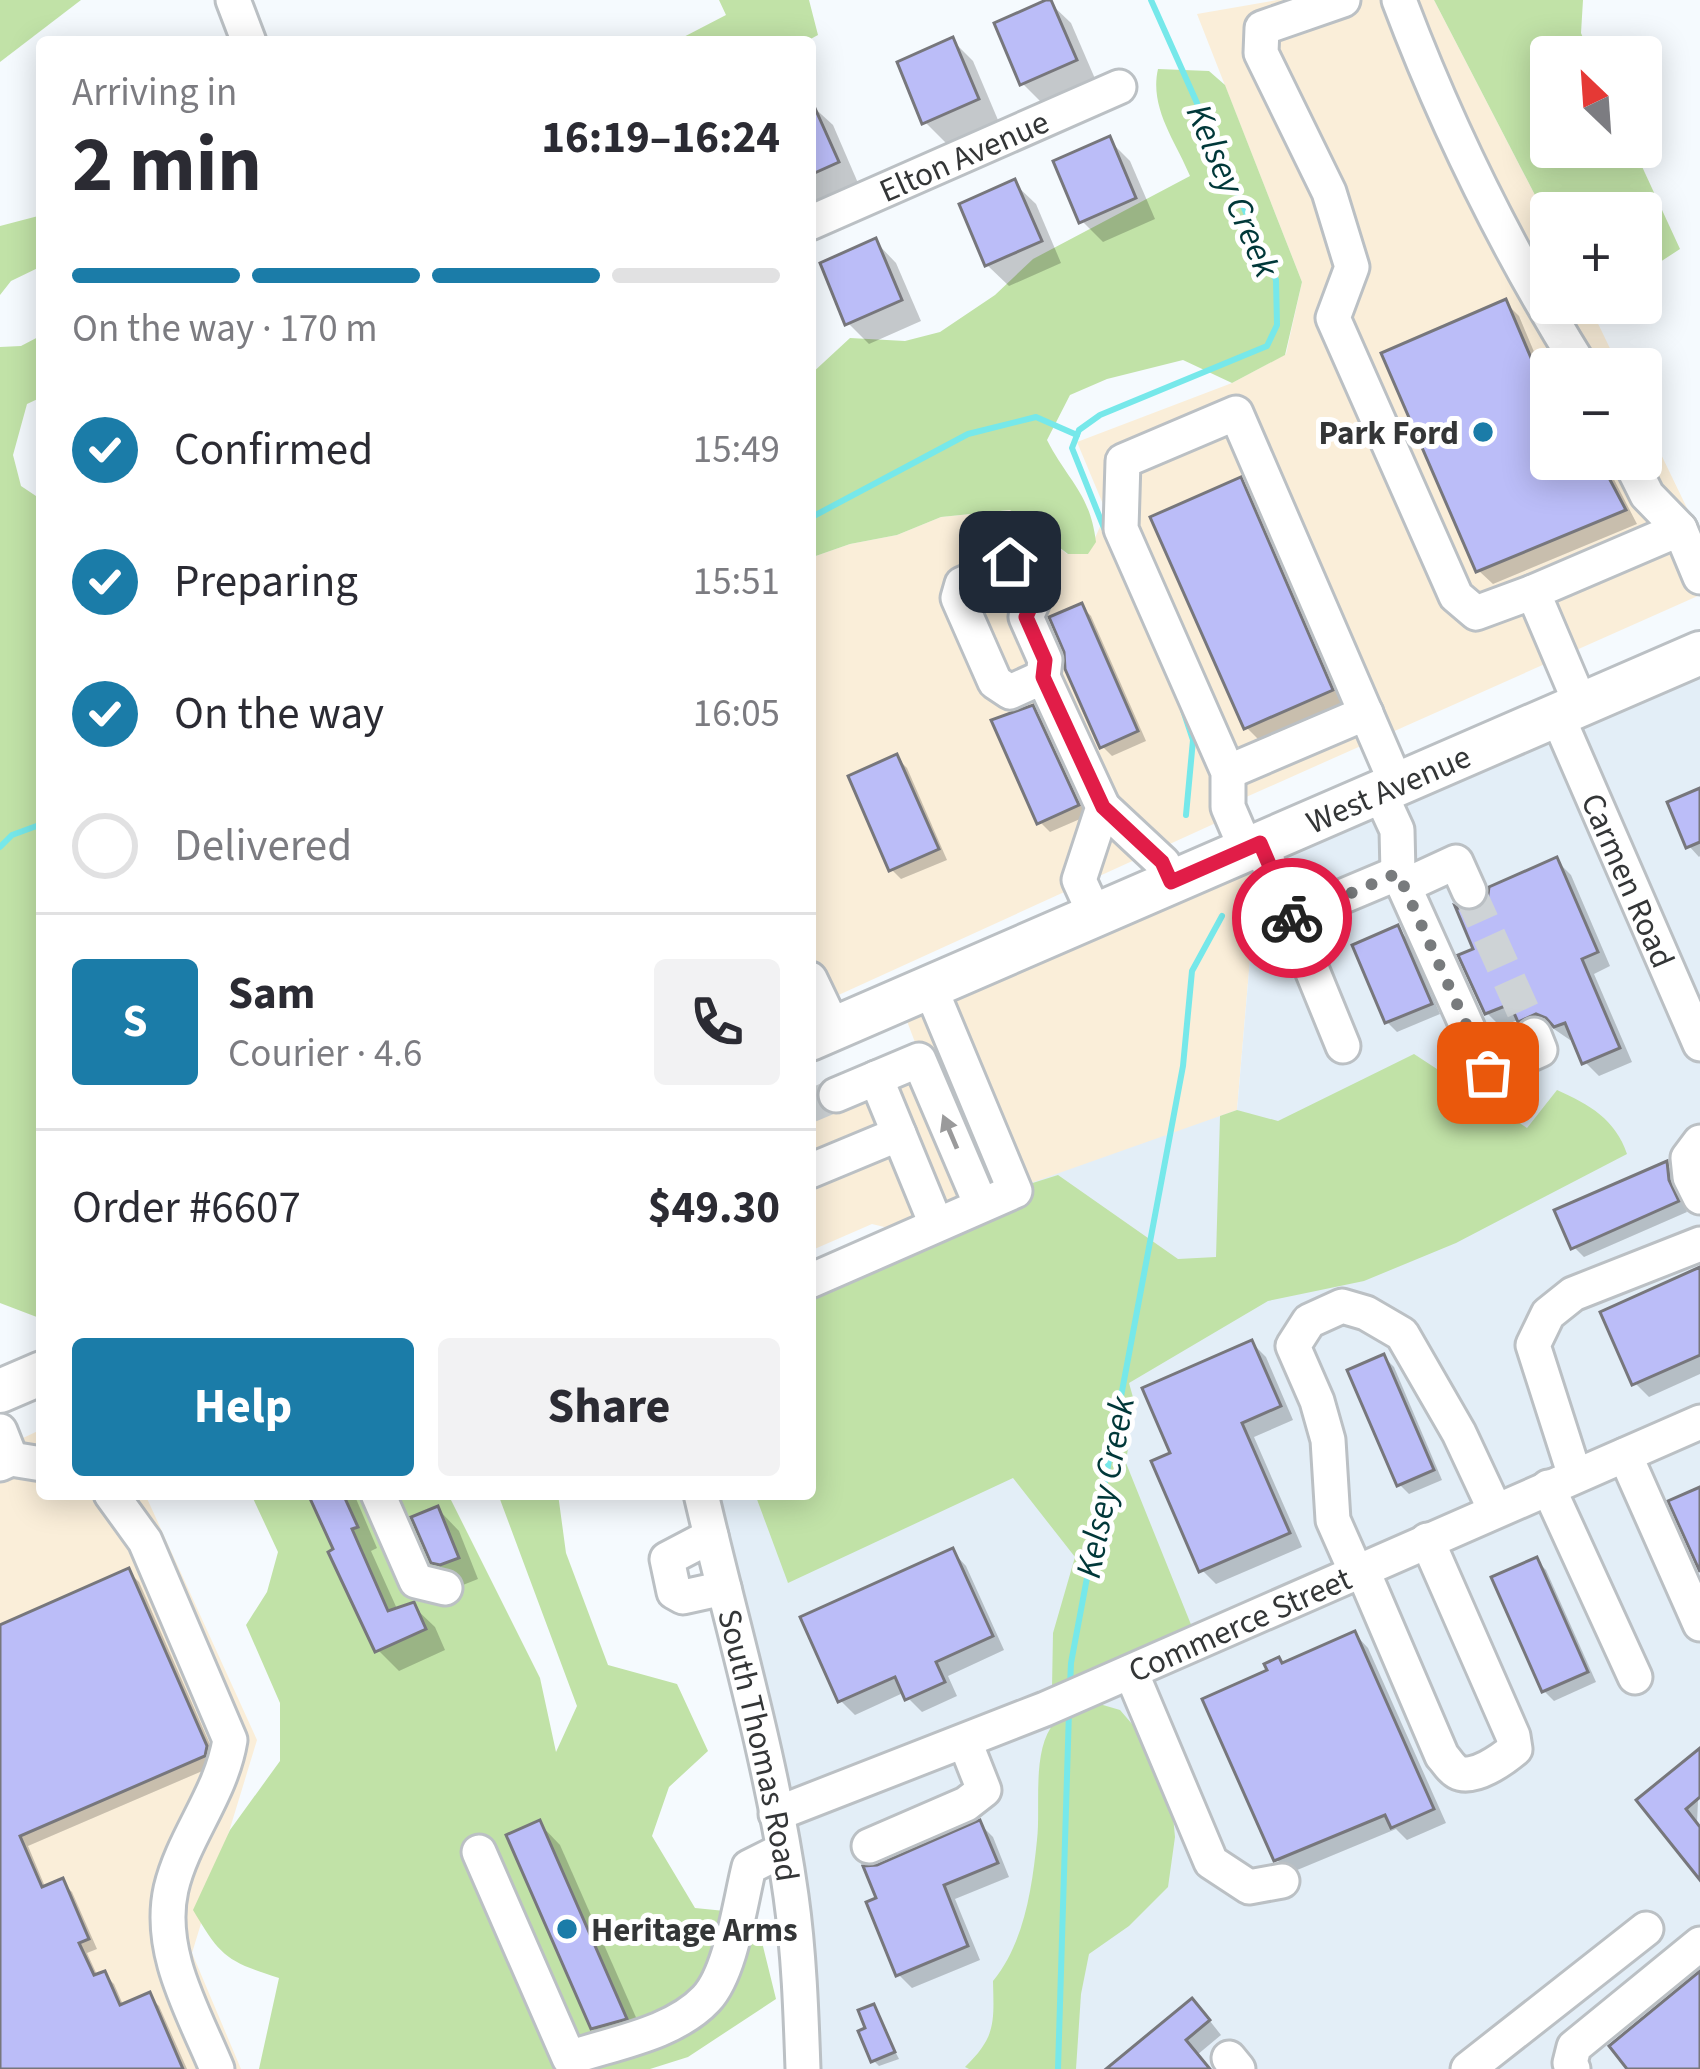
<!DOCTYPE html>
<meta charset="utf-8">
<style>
body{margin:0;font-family:"Source Sans 3",sans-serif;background:#f2f2f3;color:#2b2b33;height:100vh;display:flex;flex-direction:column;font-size:45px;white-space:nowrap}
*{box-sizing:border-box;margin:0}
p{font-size:39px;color:#7c7c81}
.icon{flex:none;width:66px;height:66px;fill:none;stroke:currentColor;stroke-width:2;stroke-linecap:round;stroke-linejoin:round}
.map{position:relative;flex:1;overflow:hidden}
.details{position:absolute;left:36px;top:36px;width:780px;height:1464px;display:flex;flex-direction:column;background:#fff;border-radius:12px;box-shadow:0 6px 30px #0003}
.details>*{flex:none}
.needle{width:78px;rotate:335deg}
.fabs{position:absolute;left:1530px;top:36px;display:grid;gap:24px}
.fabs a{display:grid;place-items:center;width:132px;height:132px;border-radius:12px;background:#fff;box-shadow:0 6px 30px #0003;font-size:60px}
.pin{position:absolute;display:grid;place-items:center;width:102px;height:102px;color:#fff;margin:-51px;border-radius:24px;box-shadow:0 6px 18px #0006}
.courier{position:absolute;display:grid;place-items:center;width:120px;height:120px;margin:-60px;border:9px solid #e11d48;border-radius:50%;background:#fff;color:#222;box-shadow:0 3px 15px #0007}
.overview em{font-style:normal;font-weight:700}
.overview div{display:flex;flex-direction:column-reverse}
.overview{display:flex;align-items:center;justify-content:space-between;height:204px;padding:0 36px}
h1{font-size:78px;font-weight:700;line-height:90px}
.bar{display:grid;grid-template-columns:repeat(4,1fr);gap:18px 12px;align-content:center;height:144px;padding:0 36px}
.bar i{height:15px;border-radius:9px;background:#e1e1e2}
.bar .current{background:#1b7ca8}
.bar p{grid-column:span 4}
.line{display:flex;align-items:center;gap:30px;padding:0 36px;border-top:3px solid #e1e1e2}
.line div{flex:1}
.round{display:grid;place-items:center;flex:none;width:126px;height:126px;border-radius:12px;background:#f2f2f3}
ol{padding:0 36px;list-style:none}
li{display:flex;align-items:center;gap:36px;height:132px}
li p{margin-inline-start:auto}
li .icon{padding:12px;border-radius:50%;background:#1b7ca8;color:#fff;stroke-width:4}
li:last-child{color:#7c7c81}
li i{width:66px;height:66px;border:6px solid #e1e1e2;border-radius:50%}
.primary-button{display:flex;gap:24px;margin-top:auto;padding:24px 36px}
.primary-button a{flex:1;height:138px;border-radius:12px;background:#1b7ca8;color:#fff;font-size:48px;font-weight:700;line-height:138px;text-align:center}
.primary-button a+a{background:#f2f2f3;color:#2b2b33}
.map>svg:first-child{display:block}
</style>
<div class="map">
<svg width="1700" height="2069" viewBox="0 0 1700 2069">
<rect width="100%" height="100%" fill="#f5fafe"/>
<g fill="#faeed9">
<path d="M1277,0H1434L1551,226V303H1588L1620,369H1551V459H1641V413L1700,535V595L1217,810L1218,822L810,1008V558L850,544L897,535L941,517L1011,510L1067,554H1088L1102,522L1188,707L1077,442L1232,383L1286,354L1302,282L1197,14Z"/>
<path d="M1260,843L1237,1110L913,1234L872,1224L810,1251V1089L916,1045L899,1000Z"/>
<path d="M42,1429V1494H145L257,1740L192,1953L241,2069H0V1449Z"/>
</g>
<path fill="#e3eef7" d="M1700,653V2069H803L800,1983L701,1494H810L1014,1189L1237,1110L1260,843Z"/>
<g fill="#c1e2a7">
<path d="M0,0H81L0,62Z"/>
<path d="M719,0H809L818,35L805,42H674L726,15Z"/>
<path d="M1434,0H1583L1581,33L1591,57H1551V147H1633L1680,249L1657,264L1641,282V213H1551V226Z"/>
<path d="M1158,69L1209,71L1225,85L1302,282L1285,355L1232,383L1183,360L1107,379L1070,395L1047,440C1068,481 1090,493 1096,542L1088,554H1068L1010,510L941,517L897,535L850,544L810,558V375L850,338L905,341L940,332L995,295L1033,259L1190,176C1176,142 1149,108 1158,69Z"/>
<path d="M42,215V266L11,281L0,295V226Z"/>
<path d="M42,335V397L27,404L13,455L21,486L42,500V1319L0,1303V347L21,346Z"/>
<path d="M1414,1054L1527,1128L1557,1090C1589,1104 1616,1120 1627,1154L1456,1243L1364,1281L1268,1301L1129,1383L1134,1401L1126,1463L1192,1627L1052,1688L1053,1633L1075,1557L1013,1478L788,1583L755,1494H810V1282L1014,1189L1058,1175L1178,1259L1216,1257L1220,1116L1237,1110L1278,1121Z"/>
<path d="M251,1494H448L540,1678L556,1752L577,1706L498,1494H558L566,1553L608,1665L677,1684L708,1751L669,1787L652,1836L695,1908L755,1914L776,1999L688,2057L650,2069H259L279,1978C226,1961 221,1957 193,1910L230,1830L280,1761V1703L246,1625L267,1592L278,1552Z"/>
<path d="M1086,1700L1120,1710L1151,1746L1171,1795L1175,1837L1168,1887L1129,1926L1089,1954L1081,1994L1076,2069H969L965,2067C996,2037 994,2023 993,1981C1024,1943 1032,1889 1037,1840C1041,1807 1031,1749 1055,1722C1063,1714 1077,1707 1086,1700Z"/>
</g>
<g fill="#0003">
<path d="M1049,2L1071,23L1096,81L1043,104L1022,83Z"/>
<path d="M952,40L973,61L998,120L946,143L925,122Z"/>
<path d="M810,104L833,125L858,183L810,204Z"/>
<path d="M1109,140L1130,161L1155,219L1103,242L1082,221Z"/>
<path d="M1014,183L1036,204L1061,263L1009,286L987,265Z"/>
<path d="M875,241L896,263L921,321L869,344L848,323Z"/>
<path d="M1505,302L1519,316L1551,392V459H1609L1611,464L1607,466L1637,524L1493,584L1479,571Z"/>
<path d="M1240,480L1254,494L1345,704L1260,741L1246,727Z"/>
<path d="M1081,606L1091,616L1146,741L1112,756L1102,746Z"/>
<path d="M1032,708L1042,718L1087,816L1050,832L1040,822Z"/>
<path d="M897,758L907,768L947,860L901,879L891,869Z"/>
<path d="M1700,792V856L1699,857L1689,846Z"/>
<path d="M1557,861L1571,875L1610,966L1594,974L1632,1062L1599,1076L1585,1062L1574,1038L1570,1040L1551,1027L1534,1034L1520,1019L1501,1027L1487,1013L1477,950L1480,912Z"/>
<path d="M1398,929L1408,939L1440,1014L1397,1032L1387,1022Z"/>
<path d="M1666,1164L1676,1174L1678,1193L1687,1212L1584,1257L1574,1247Z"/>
<path d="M1700,1271V1374L1649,1397L1635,1383Z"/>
<path d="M1252,1343L1266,1357L1293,1420L1254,1437L1302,1547L1216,1584L1202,1570Z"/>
<path d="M1384,1357L1394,1367L1442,1480L1409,1494L1399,1484Z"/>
<path d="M313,1494H354L377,1548L371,1551L398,1611L413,1606L435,1627L445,1650L399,1671L378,1650Z"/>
<path d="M438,1509L459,1531L478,1579L463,1585L456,1583L434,1561Z"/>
<path d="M953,1552L966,1566L1004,1650L948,1676L957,1696L922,1712L903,1693L855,1715L841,1701Z"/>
<path d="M1536,1560L1546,1570L1596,1682L1554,1701L1544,1691Z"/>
<path d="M129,1572L139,1582L216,1758L214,1766L28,1846L46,1889L62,1882L72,1892L97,1949L87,1953L98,1977L104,1974L114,1984L124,2007L149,1996L159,2006L187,2069H0V1628Z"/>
<path d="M1355,1634L1368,1648L1446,1823L1407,1840L1396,1829L1290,1873L1276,1859L1284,1666Z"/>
<path d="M1700,1752L1697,1824L1700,1875L1640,1800Z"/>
<path d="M539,1823L560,1845L646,2040L615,2049L593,2028Z"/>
<path d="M979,1823L993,1837L1009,1877L955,1899L980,1960L912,1988L898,1974L880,1899L878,1868Z"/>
<path d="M873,2008L899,2059L879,2066L873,2060Z"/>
<path d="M1206,2016L1221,2035L1197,2055L1209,2069H1111Z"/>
</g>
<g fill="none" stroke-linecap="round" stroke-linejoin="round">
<g stroke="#76e8ea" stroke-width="6">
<path d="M810,518L968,434L1036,417L1077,435"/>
<path d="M1106,533L1072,448L1079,430L1100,415L1267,346L1277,325L1276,280L1151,0"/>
<path d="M1183,710L1193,740L1186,815"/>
<path d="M0,847L12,835L42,824"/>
<path d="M1070,1686L1071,1663L1183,1066L1192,971L1222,916"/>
<path d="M1058,2069L1069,1711"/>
</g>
</g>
<g fill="#bbbdf8" stroke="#77777c" stroke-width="3">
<path d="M1046,0H1051L1077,60L1020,85L994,23Z"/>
<path d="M953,37L979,99L922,124L897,62Z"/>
<path d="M810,97L839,162L810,175Z"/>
<path d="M1110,136L1136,198L1079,223L1053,161Z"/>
<path d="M1015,179L1042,241L985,266L959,204Z"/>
<path d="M876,238L902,300L845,325L820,263Z"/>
<path d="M1506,299L1551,405V459H1599L1626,510L1476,572L1381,353Z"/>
<path d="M1241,477L1333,690L1244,729L1150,517Z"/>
<path d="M1082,603L1138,731L1100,748L1065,669L1064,652L1049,617Z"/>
<path d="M1033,705L1079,805L1037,824L991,720Z"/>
<path d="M897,754L939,849L889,871L848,776Z"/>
<path d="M1700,788V842L1686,848L1667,802Z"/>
<path d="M1557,857L1598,952L1582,959L1620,1048L1582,1064L1565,1023L1554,1027L1546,1018L1536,1014L1518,1022L1510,1004L1485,1014L1458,955L1473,949L1455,906L1466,912L1479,910L1487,902L1489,887Z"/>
<path d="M1398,925L1432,1004L1385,1023L1352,945Z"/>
<path d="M1667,1161L1669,1180L1679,1201L1571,1249L1554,1210Z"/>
<path d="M1700,1267V1355L1632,1385L1600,1312Z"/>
<path d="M1252,1340L1281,1406L1242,1423L1290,1533L1199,1572L1151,1461L1170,1453L1142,1388Z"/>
<path d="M1384,1354L1434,1470L1397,1486L1347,1370Z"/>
<path d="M1700,1487V1572L1668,1501Z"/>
<path d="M308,1494H343L358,1527L352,1529L388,1611L414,1602L426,1629L375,1652L328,1552L333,1549Z"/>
<path d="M438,1506L459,1558L440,1565L431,1563L411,1517Z"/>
<path d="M953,1548L993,1636L936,1662L945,1682L905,1700L895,1677L838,1702L800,1617Z"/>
<path d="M1537,1557L1588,1672L1542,1692L1491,1577Z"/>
<path d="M129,1568L207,1746L205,1756L20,1836L42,1887L63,1878L89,1939L79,1943L94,1975L105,1971L120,2005L150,1992L183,2069H0V1625Z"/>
<path d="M1355,1631L1434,1809L1391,1828L1385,1815L1274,1861L1202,1699L1267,1670L1264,1664L1279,1657L1282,1663Z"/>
<path d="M1700,1748V1797L1686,1809L1700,1827V1880L1636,1800Z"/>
<path d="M540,1820L627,2019L591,2029L506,1835Z"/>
<path d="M980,1820L998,1863L944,1885L968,1946L896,1976L866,1902L876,1898L863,1866L877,1865Z"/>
<path d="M1700,1971V2069H1627L1609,2046Z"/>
<path d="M1192,1998L1210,2020L1186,2040L1210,2069H1106Z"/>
<path d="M874,2004L895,2052L871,2062L858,2031L865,2028L858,2010Z"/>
</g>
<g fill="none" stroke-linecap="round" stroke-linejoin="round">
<g stroke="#ced3d6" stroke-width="33" stroke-dasharray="33 16" stroke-linecap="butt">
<path d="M1469,891L1534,1035"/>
<path d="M810,1106L836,1095"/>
</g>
<defs>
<g id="minor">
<path d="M233,0L249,42"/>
<path d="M1343,0L1262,28L1261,53L1329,192L1352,267L1333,318L1456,596L1476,613L1533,592"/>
<path d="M1399,0C1448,130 1508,251 1582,369"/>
<path id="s1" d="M810,223L1119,87"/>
<path d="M1629,459L1647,495L1680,529"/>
<path d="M1043,677L1045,660L1026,617L1034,599L1021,569L1010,563L962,584L958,598L995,682L1010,692L1043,677L1103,807L1079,880L1095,915"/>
<path d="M1581,705L1533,592L1680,529L1700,577"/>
<path id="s2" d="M1557,715L1700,1044"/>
<path d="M1228,772L1366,713"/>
<path d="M1379,791L1397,830L1398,873L1488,1073L1540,1050L1534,1035"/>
<path d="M1103,807L1163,863L1171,882"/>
<path d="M1260,843L1343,1046"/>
<path d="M1246,849L1228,807V772L1121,529L1123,461L1236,413L1396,783"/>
<path d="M1404,886L1456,862L1469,891"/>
<path d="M1291,918L1398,873"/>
<path d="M810,979L834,1029"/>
<path d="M876,1078L936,1224"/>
<path d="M836,1095L919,1060L981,1205"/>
<path d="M1700,1142L1688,1158L1690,1177L1700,1197"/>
<path d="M810,1171L899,1134"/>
<path d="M810,1281L1015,1191L930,987"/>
<path d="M0,1431L11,1459L0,1464"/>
<path d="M1625,1455L1700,1624"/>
<path d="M11,1459L42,1464"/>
<path d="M1575,1476L1533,1345L1548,1314L1573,1294L1700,1244"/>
<path d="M1548,1487L1635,1677"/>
<path d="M111,1494L145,1541L230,1740C221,1795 183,1837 171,1889C157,1952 194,2013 217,2069"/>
<path d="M378,1494L416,1581L445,1588"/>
<path id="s3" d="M701,1494C732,1627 772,1760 791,1896C799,1953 801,2011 803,2069"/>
<path d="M711,1536L667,1559L674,1592L683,1597L724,1588"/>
<path d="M1362,1569L1442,1756C1447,1761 1450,1768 1457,1772C1473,1781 1503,1759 1515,1749L1513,1736L1427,1540"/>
<path d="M1356,1572L1333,1520L1328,1440L1317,1401L1293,1346L1309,1321L1342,1306L1366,1313L1402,1334L1459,1433L1495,1510"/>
<path d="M1131,1672L1211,1862L1249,1887L1282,1881"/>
<path id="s4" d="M776,1814L1045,1709L1700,1422"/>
<path d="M869,1846L966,1804L984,1790L965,1742"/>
<path d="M479,1852L569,2058C613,2043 673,2034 706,1999C731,1973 740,1903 749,1867L783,1850"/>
<path d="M1229,2058L1238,2069"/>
<path d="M1468,2069L1646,1929"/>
<path d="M1573,2069L1570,2063L1574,2047L1700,1944"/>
</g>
<g id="major">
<path id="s5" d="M810,1039L1700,653"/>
<path d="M0,1391L42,1373"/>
</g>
</defs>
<use href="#minor" stroke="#bbc0c4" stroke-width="39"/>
<use href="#major" stroke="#bbc0c4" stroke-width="48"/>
<use href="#minor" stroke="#fff" stroke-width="33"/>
<use href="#major" stroke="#fff" stroke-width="42"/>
</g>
<defs><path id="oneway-solid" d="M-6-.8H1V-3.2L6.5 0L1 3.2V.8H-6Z" transform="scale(3)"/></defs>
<use fill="#9a9a9b" href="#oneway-solid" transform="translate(950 1132) rotate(-113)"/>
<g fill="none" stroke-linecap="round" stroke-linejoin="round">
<path stroke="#787b7d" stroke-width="12" stroke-dasharray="0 21.6" d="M1292,918L1398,873L1488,1073"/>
<path stroke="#e11d48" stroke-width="15" d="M1010,562L1021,569L1034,599L1026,617L1045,660L1043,677L1103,807L1162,862L1171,882L1260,843L1292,918"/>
</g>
<g fill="#1b7ca8" stroke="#fff" stroke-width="4.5">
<circle cx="1483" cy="432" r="12"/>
<circle cx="567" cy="1929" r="12"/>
</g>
<g text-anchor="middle" stroke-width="10" stroke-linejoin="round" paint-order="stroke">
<g font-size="33" fill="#343637" stroke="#fff">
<text dy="12" stroke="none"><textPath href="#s1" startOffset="168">Elton Avenue</textPath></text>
<text dy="12" stroke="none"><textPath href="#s5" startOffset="630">West Avenue</textPath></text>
<text dy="12" stroke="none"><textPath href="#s2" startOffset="180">Carmen Road</textPath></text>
<text dy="12" stroke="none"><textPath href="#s4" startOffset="501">Commerce Street</textPath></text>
<text dy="12" stroke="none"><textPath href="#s3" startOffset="258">South Thomas Road</textPath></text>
</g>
<g font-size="33" font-weight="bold" fill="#343637" stroke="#fff" text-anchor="end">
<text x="1459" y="444">Park Ford</text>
<text x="591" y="1941" text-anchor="start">Heritage Arms</text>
</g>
<g font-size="36" font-style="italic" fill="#003839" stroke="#fff">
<text transform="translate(1234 190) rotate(67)" y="13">Kelsey Creek</text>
<text transform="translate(1104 1487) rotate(-79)" y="13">Kelsey Creek</text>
</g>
</g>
</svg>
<div class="fabs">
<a><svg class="needle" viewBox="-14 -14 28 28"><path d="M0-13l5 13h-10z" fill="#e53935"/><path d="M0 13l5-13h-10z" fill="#7c7c81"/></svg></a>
<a>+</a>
<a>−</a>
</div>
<div class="pin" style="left:1488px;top:1073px;background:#ea580c"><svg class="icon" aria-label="bag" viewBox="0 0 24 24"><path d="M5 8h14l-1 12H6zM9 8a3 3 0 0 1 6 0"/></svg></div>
<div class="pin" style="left:1010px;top:562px;background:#1f2937"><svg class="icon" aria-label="home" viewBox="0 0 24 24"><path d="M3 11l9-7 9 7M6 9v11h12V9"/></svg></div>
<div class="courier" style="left:1292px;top:918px"><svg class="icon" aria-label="bike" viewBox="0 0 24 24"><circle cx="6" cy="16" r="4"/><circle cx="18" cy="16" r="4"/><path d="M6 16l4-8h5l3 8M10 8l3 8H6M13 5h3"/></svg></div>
<section class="details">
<div class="overview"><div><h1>2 min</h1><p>Arriving in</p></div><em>16:19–16:24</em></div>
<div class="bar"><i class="current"></i><i class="current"></i><i class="current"></i><i></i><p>On the way · 170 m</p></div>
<ol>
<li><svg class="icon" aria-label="check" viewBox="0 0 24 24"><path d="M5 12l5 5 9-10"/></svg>Confirmed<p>15:49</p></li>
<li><svg class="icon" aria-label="check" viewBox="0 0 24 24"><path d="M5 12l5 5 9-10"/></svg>Preparing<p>15:51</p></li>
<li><svg class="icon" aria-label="check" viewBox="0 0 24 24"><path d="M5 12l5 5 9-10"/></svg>On the way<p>16:05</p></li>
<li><i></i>Delivered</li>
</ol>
<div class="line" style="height:216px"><b class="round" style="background:#1b7ca8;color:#fff">S</b><div><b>Sam</b><p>Courier · 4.6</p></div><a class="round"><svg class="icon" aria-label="phone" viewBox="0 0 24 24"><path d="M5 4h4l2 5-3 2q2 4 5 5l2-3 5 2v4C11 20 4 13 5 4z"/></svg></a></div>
<div class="line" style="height:156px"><div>Order #6607</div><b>$49.30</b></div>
<div class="primary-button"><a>Help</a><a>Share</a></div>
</section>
</div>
